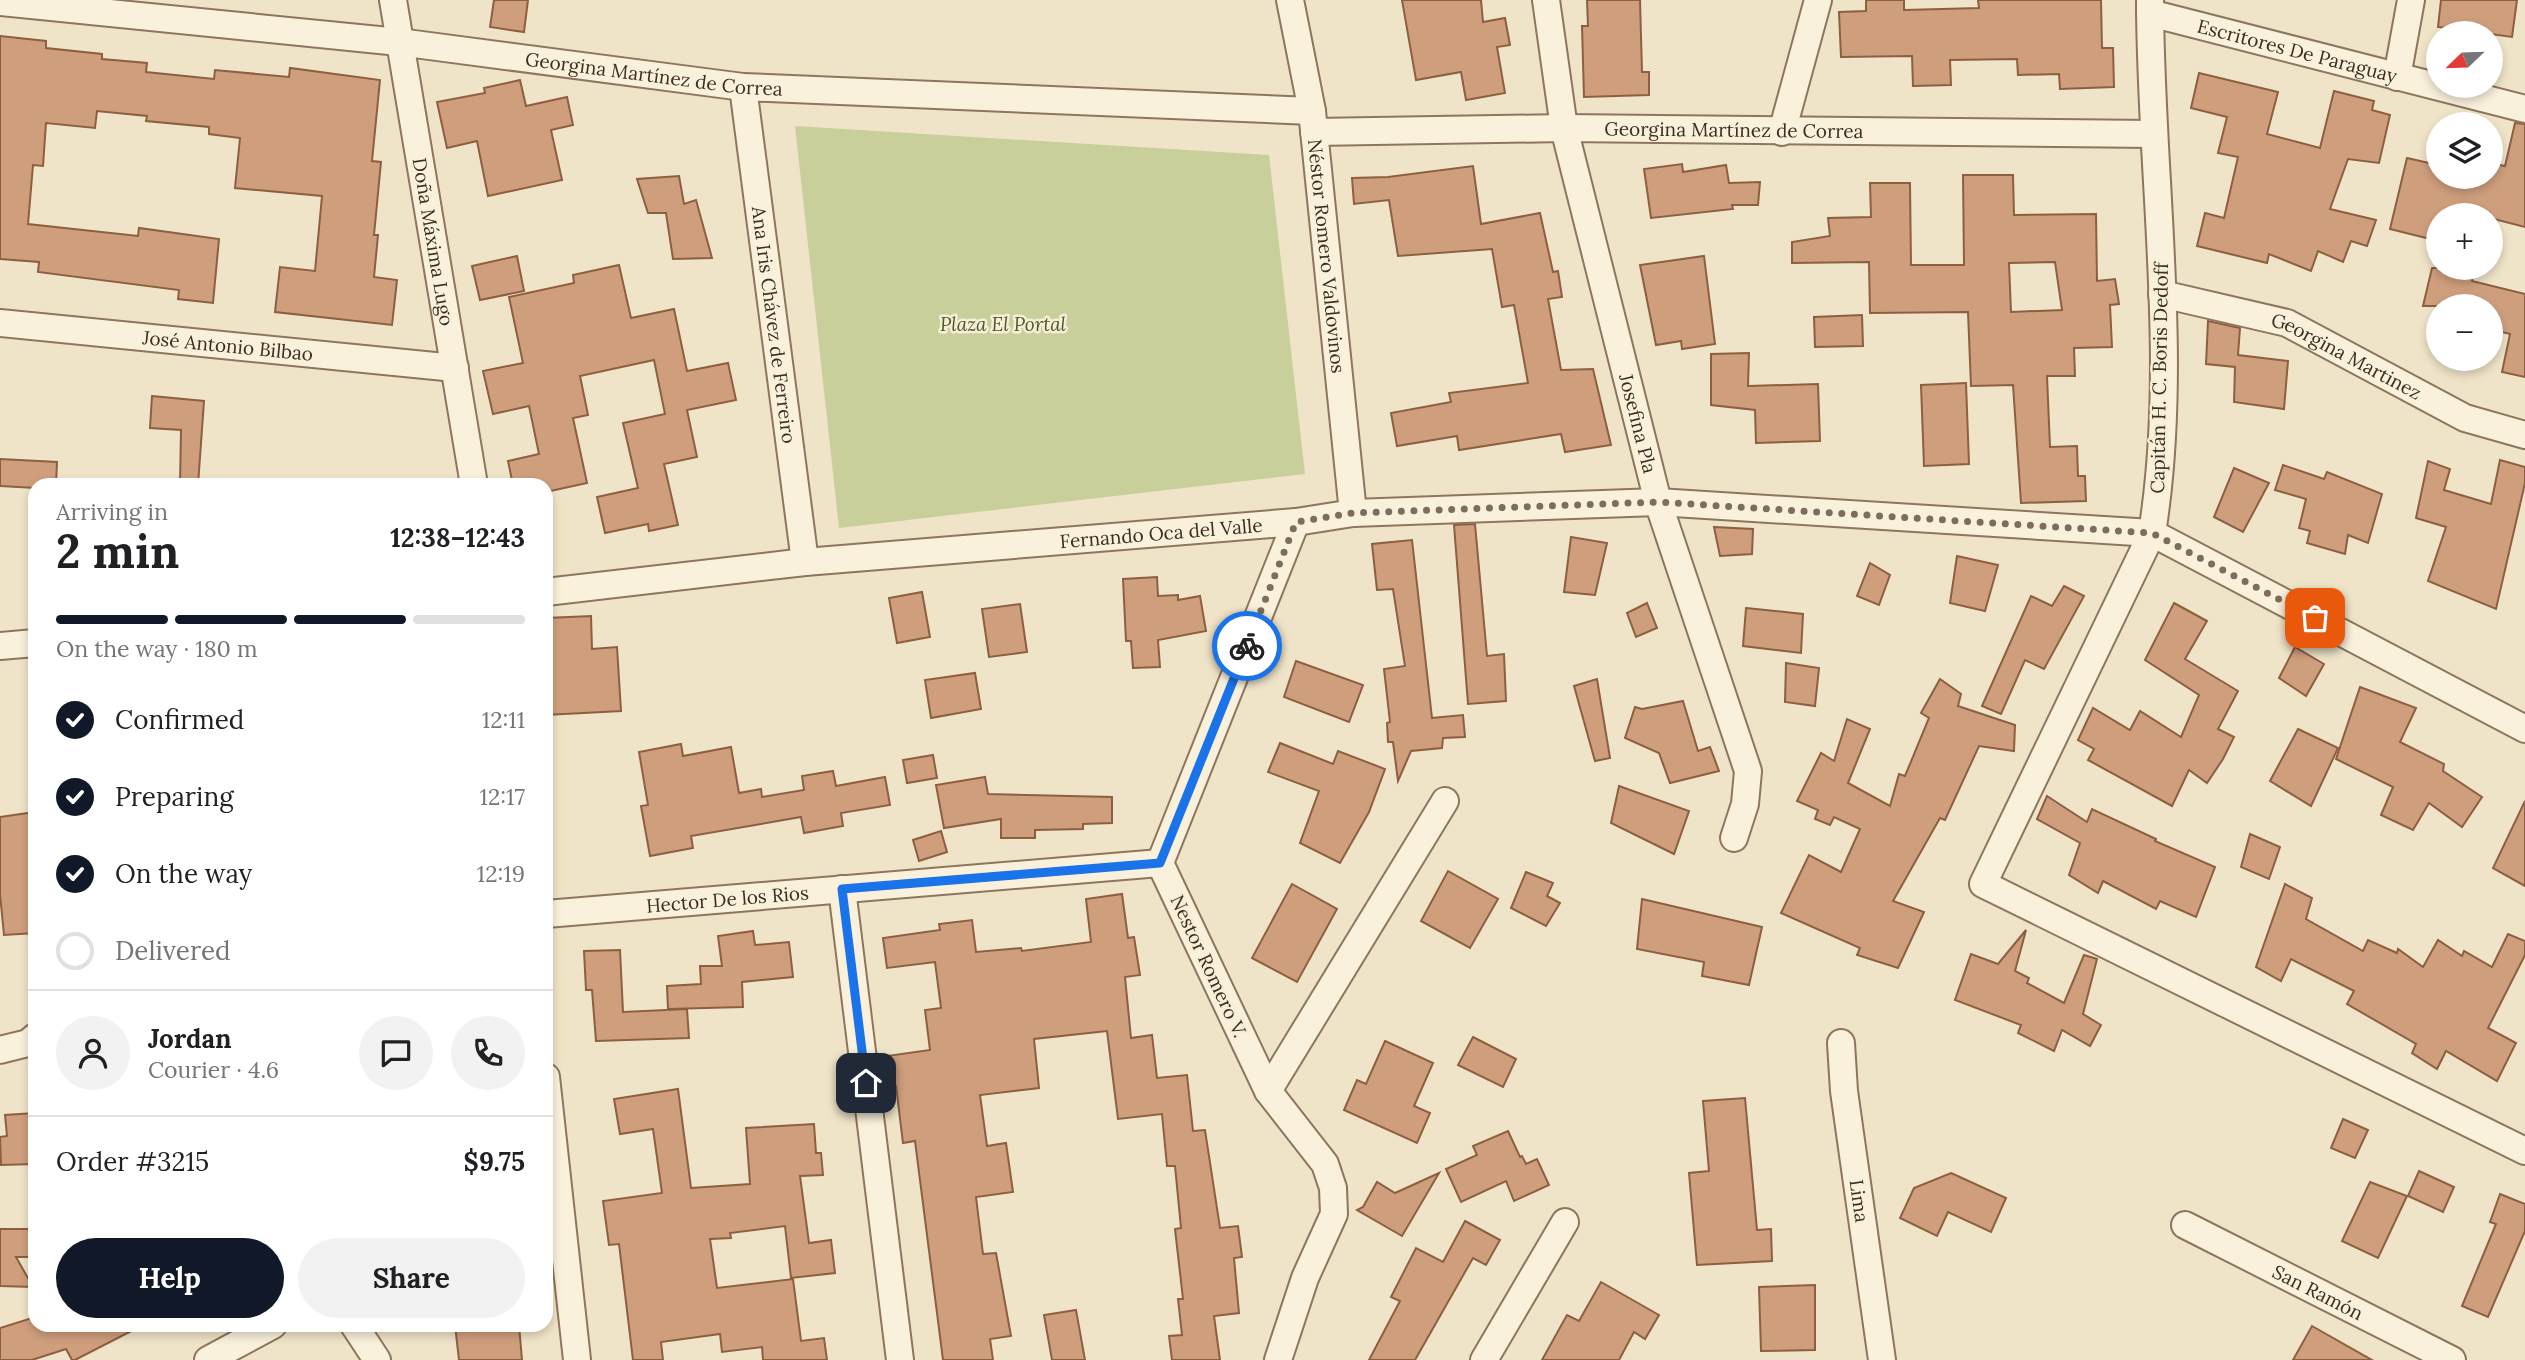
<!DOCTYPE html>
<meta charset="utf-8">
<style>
body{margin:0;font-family:Lora,serif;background:#f2f2f2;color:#202124;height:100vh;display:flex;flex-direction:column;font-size:26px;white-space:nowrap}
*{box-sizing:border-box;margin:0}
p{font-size:23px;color:#757577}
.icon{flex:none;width:38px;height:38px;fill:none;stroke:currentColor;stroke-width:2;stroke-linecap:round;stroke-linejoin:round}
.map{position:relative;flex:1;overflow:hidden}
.panel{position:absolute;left:28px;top:478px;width:525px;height:854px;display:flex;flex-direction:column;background:#fff;border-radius:21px;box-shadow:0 4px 10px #0003}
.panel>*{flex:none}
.needle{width:46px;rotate:247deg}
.controls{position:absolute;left:2426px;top:21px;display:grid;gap:14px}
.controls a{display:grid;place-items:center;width:77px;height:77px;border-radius:50%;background:#fff;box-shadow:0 4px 10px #0003;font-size:35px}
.pin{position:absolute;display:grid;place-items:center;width:60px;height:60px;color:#fff;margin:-30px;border-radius:14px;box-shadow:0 4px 10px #0006}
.courier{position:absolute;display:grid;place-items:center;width:70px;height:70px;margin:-35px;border:5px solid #1a73e8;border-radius:50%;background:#fff;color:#222;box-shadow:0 2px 9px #0007}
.headline em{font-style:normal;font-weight:800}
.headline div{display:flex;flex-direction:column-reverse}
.headline{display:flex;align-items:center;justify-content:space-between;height:119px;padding:0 28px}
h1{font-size:46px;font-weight:800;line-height:52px}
.bar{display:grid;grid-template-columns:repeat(4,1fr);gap:10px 7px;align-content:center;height:84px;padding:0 28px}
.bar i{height:9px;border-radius:5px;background:#e0e0e0}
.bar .selected{background:#111827}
.bar p{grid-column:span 4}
.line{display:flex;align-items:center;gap:18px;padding:0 28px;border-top:2px solid #e0e0e0}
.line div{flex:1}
.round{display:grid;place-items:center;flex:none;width:74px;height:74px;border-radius:37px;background:#f2f2f2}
ol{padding:0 28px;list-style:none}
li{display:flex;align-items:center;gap:21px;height:77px}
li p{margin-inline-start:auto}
li .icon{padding:7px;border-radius:50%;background:#111827;color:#fff;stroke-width:4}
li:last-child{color:#757577}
li i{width:38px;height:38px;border:4px solid #e0e0e0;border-radius:50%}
.button{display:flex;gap:14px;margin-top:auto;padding:14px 28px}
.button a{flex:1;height:80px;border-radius:42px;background:#111827;color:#fff;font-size:28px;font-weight:800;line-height:80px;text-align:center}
.button a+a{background:#f2f2f2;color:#202124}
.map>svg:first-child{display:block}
</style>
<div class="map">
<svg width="2525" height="1360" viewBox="0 0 2525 1360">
<rect width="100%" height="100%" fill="#f0e4c8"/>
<path fill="#c9cf9b" d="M795,126L1269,155L1305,474L839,528Z"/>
<g fill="#cf9f7d" stroke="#8d5f41" stroke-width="2" fill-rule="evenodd">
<path d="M494,0H528L524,32L490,27Z"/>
<path d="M1402,0H1481L1483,22L1505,18L1510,45L1497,47L1505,93L1466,100L1461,72L1416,80Z"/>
<path d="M1587,0H1640L1642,72H1649V95L1584,97L1582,26H1588Z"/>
<path d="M1866,0H1904V10L1979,8L1978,0H2101L2102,48H2113L2114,87L2060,89L2059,74L2018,75L2017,59L1950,60L1951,85L1913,86L1912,56L1841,57L1839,12L1866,11Z"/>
<path d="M2441,0H2517L2512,37L2438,27Z"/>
<path d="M0,36L46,41V48L102,54V59L147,63L146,72L214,79L215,70L289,77L290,68L380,80L372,161L381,162L374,235H378L374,277L397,280L392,325L275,312L280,267L315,271L322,196L235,188L240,138L209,134V127L146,121L147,116L97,111L95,128L46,123L43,166L33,165L28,224L138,236L139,228L219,239L213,303L178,299L179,290L38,272L39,262L0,259Z"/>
<path d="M2199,73L2278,92L2267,134L2320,148L2334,91L2374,101L2372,110L2390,115L2379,163L2348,159L2330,209L2376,220L2367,246L2351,241L2343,262L2318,251L2311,271L2269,254L2267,263L2197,246L2205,213L2224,218L2238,157L2218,153L2227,117L2191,108Z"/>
<path d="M520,80L526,106L567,97L573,125L551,130L562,180L488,196L477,141L447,148L437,102L485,93L484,88Z"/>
<path d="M2515,123L2525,124V227L2490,218V215H2438V241L2390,229L2407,158L2438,165V177H2490V163L2505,166Z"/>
<path d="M1682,164L1683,172L1726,165L1729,183L1760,182L1758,205H1732L1733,209L1651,218L1644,169Z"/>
<path d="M1473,166L1481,224L1540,213L1553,272L1558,271L1562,297L1548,299L1561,370L1593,369L1611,445L1565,452L1561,434L1459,450L1457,436L1397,446L1391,413L1451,402L1449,393L1528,383L1514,305L1502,307L1492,249L1398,256L1389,200L1354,204L1352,178L1388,177Z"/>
<path d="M1963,175H2013L2014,215L2096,214L2097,281L2115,279L2119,304L2110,305L2112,347L2074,348L2075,376H2047L2050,447L2077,446L2078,476H2085L2086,501L2021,503L2013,385L1971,386L1968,312L1870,313L1869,262L1792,263V242L1830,236L1828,218L1871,217L1870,183H1910L1911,265H1964ZM2055,262L2062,310L2011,312L2009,263Z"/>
<path d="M679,176L684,204L696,200L712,258L673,259L666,213H648L637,179Z"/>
<path d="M517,256L524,291L480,300L472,266Z"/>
<path d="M1704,256L1715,344L1682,349L1681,341L1656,345L1640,265Z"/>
<path d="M619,265L631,318L674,309L687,371L728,363L736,400L687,410L697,457L664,464L678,525L649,531L648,524L605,533L597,497L638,488L623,423L665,414L654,360L580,376L588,415L573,418L587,483L546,492V485H513L508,461L539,454L529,406L493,414L483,371L523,363L509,297L574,283L573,275Z"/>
<path d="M2432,268H2475L2472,281L2525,294V377L2502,372L2510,334L2490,329V306H2423Z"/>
<path d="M1862,315L1863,346L1815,347L1814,317Z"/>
<path d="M2208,321L2240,328L2238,355L2288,361L2284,409L2234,402L2235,367L2206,364Z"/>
<path d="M1749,353L1748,386L1818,384L1820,441L1756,443L1755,410L1711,405V354Z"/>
<path d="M1966,383L1969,464L1924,466L1921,385Z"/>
<path d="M152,396L204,401L198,485H180L181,430L150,428Z"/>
<path d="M0,459L57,462L56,485H35V488L0,486Z"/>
<path d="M2500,460L2525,467V483L2496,609L2428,581L2446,527L2416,518L2428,461L2450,469L2444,490L2491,504Z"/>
<path d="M2283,465L2324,479L2327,472L2382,494L2368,543L2348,535L2345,554L2307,543L2310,531L2299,528L2306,499L2275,490Z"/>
<path d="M2234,468L2269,483L2243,532L2214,517Z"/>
<path d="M1475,524L1487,656L1504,654L1506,701L1468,704L1454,525Z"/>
<path d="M1714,527L1753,529L1752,554L1720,556Z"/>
<path d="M1571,537L1607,543L1595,595L1564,592Z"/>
<path d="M1412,540L1432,718L1463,715L1465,737L1443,738L1442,748L1411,751L1398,781L1393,742H1388L1387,723L1390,722L1384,669L1405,666L1393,589L1377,590L1372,544Z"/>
<path d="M1957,556L1998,565L1985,611L1950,603Z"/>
<path d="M1870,563L1890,575L1879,605L1857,596Z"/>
<path d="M1157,577L1158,596L1178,595V600L1200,596L1206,631L1158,640L1160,667L1133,668L1131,641H1126L1123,579Z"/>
<path d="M2064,586L2084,596L2044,669L2025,660L2001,714L1982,706L2031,596L2052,606Z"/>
<path d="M922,592L930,637L897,643L889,598Z"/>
<path d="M1647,603L1657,628L1636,637L1627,613Z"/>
<path d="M2174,603L2207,621L2185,659L2238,691L2218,729L2234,737L2223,759L2207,783L2189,770L2172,806L2088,760L2094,749L2078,740L2093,708L2130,730L2140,711L2181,737L2199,695L2145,660Z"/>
<path d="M1020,604L1027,652L989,657L982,609Z"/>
<path d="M1746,608L1803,614L1801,653L1743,646Z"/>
<path d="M591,616L592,649L617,647L621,711L546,715V618Z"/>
<path d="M2295,647L2324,664L2306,696L2279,678Z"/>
<path d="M1296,661L1363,685L1349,722L1284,697Z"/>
<path d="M1786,663L1819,668L1815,706L1785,702Z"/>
<path d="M975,673L981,709L931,718L925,680Z"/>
<path d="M1597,679L1610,758L1595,761L1574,686Z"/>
<path d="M1940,679L1961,694L1958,706L2015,725L2014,751L1979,746L1945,820L1940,818L1893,901L1924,912L1898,968L1857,955L1860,948L1781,913L1809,855L1841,872L1860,829L1834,817L1830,825L1815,819L1818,810L1797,801L1821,753L1834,761L1847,719L1870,729L1848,783L1890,806L1899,774L1905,776L1929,718L1921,713Z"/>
<path d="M2360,687L2416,708L2400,742L2444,764L2443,771L2482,797L2462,827L2429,803L2413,830L2381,815L2393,787L2336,759Z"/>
<path d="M1683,701L1698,751L1710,747L1719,771L1670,783L1659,753L1625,738L1635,707L1642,709Z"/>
<path d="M2298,729L2338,748L2311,806L2270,781Z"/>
<path d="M1280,743L1333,764L1338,751L1385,769L1369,812L1340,863L1300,843L1319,791L1268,772Z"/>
<path d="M681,744L683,756L731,747L739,793L761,789L762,797L804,790L802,776L833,771L836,786L885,777L890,805L841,813L843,826L804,833L801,817L691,836L693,848L650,856L641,806L648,805L639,752Z"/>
<path d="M933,755L937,778L907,783L903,760Z"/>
<path d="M985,777L988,794L1112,797V823L1083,824V829L1035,830V838H1001V819L944,828L936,785Z"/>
<path d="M1619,786L1689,811L1674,854L1611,823Z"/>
<path d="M2047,796L2087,822L2092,809L2156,839L2155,841L2215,867L2196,917L2160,901L2156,909L2103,881L2098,893L2069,875L2080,843L2037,819Z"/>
<path d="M2525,801V886L2493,868Z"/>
<path d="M35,812V933L4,935L0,894V817Z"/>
<path d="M941,831L947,852L919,861L913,840Z"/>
<path d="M2250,834L2280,847L2269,879L2241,867Z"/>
<path d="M1448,871L1498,899L1470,948L1421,921Z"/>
<path d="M1526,872L1553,883L1547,896L1560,903L1546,926L1511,908Z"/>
<path d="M1292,884L1337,909L1297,982L1252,958Z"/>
<path d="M2285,884L2312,898L2306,919L2363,951L2368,940L2397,953L2398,949L2423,967L2438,940L2462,956L2464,951L2492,967L2508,934L2525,941V955L2488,1028L2516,1043L2497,1081L2446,1051L2437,1069L2412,1053L2416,1044L2347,1004L2354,991L2291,959L2281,981L2256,967Z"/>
<path d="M1122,894L1128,938L1134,937L1140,975L1125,977L1131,1038L1152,1035L1157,1078L1187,1075L1193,1131L1205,1130L1220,1228L1238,1226L1242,1257L1234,1258L1239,1313L1214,1316L1220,1360H1172L1169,1336L1182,1335L1178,1299H1183L1175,1229L1181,1228L1175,1166H1167L1162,1114L1118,1119L1107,1031L1034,1039L1039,1088L980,1095L987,1146L1006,1143L1013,1192L976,1197L983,1254L996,1253L1011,1336L990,1339L993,1360H943L915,1141L903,1143L896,1086L884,1087L880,1057L930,1050L925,1010L941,1008L935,962L887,968L883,938L940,930L939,924L972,920L976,952L1021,948L1022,951L1091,942L1086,899Z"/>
<path d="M1642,899L1762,927L1749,985L1702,976L1704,962L1637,949Z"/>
<path d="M2026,930L2015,971L2029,978L2027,983L2064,1003L2084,955L2097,959L2083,1014L2101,1025L2090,1046L2062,1030L2054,1051L2018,1033L2021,1025L1955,1000L1971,954L1998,964Z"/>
<path d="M753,931L755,945L789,942L793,977L742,982L743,1007L668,1009L667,986L701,984L700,966H722L718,936Z"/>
<path d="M620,950L623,1012L687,1009L689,1038L596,1041L592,990H586L584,951Z"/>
<path d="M1473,1037L1516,1059L1503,1087L1458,1065Z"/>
<path d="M1385,1041L1433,1063L1414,1106L1430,1113L1417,1143L1344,1110L1357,1080L1366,1084Z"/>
<path d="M678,1089L691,1188L750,1184L746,1128L814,1124L816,1153H821L823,1175L800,1176L809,1243L831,1240L835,1273L791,1278L785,1226L730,1233L731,1238L710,1239L717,1288L793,1279L801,1341L824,1338L827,1360H763L762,1347L722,1352L720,1334L661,1342L663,1360H633L619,1244L609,1245L603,1201L662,1193L653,1129L620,1134L614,1099Z"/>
<path d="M1745,1098L1757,1230L1771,1229L1772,1261L1697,1265L1689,1173L1709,1171L1703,1101Z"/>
<path d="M35,1113V1164L1,1165L0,1137L7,1136L5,1115Z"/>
<path d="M2343,1119L2368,1130L2355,1158L2331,1148Z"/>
<path d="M1508,1131L1520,1157L1522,1156L1526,1164L1537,1159L1549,1185L1514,1201L1506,1181L1461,1202L1446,1169L1477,1155L1473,1146Z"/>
<path d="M2419,1171L2454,1187L2443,1212L2408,1196Z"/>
<path d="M1439,1173L1402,1236L1357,1210L1363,1207L1377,1182L1395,1193Z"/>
<path d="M1951,1173L2006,1198L1991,1232L1948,1212L1937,1236L1900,1218L1914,1188Z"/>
<path d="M2370,1182L2407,1196L2378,1258L2342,1241Z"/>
<path d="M2500,1194L2525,1204V1231L2488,1317L2462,1306L2496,1224L2490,1222Z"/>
<path d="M1465,1221L1500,1240L1486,1265L1473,1258L1415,1360H1369L1400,1301L1391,1297L1416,1248L1443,1262Z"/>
<path d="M0,1229H35V1257H16L33,1287L0,1286Z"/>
<path d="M1601,1282L1659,1315L1645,1339L1634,1332L1619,1360H1542L1567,1315L1579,1321Z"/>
<path d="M1815,1285V1350L1761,1351L1759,1287Z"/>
<path d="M1076,1310L1085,1360H1052L1044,1315Z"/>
<path d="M35,1317V1325H143L75,1360H72L66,1349L32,1360H0V1328Z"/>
<path d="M455,1325H519L522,1360H459Z"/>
<path d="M2312,1326L2372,1360H2293Z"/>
</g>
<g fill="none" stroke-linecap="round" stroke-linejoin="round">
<defs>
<g id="minor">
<path id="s1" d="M393,0L474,485"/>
<path id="s2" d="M1290,0L1312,111L1353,513"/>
<path id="s3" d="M1546,0L1564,128L1658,502L1748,771L1745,804L1734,838"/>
<path d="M2150,0C2150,175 2180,359 2152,533L1983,884L2525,1151"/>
<path id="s4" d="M0,2L399,42L743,87L1312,111"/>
<path id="s5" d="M2150,13L2525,109"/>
<path d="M2397,77L2411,0"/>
<path id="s6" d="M743,87L805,562"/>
<path id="s7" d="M1314,132L1564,128L2154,134"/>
<path d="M1782,132L1818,0"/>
<path id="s8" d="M2162,294L2287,323L2465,418L2525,435"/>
<path id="s9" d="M0,323L455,368"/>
<path id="s10" d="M546,592L805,562L1296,522L1353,513L1658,502L2152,533L2525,729"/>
<path d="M0,646L35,643"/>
<path d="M842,889L900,1360"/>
<path id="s11" d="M546,914L1160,863"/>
<path id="s12" d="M1841,1043L1844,1091L1882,1360"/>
<path d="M0,1050L28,1043L35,1037"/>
<path d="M546,1077L577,1360"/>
<path d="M1268,1091L1445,801"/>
<path id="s13" d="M2185,1225L2452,1360"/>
<path d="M354,1325L377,1360"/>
<path d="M208,1360L273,1325"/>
<path d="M1278,1360L1305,1278L1334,1214L1333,1188L1325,1164L1268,1091L1160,863L1296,522"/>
<path d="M1484,1360L1565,1222"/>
</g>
</defs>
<use href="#minor" stroke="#8d765c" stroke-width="30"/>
<use href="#minor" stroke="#faf1dc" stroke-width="26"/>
</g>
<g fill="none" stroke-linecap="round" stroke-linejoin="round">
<path stroke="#7c6e5b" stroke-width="7" stroke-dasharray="0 12.6" d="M1247,646L1296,522L1353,513L1658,502L2152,533L2315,618"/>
<path stroke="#1a73e8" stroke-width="9" d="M866,1083L842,889L1160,863L1247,646"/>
</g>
<g text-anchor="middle" stroke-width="5" stroke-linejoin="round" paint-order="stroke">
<g font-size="19" fill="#3d2e20" stroke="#f7eed8">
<text dy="7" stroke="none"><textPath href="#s5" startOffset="152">Escritores De Paraguay</textPath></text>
<text dy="7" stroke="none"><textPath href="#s4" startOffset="658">Georgina Martínez de Correa</textPath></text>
<text dy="7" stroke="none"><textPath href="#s7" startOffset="420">Georgina Martínez de Correa</textPath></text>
<text dy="7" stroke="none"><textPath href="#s1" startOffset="245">Doña Máxima Lugo</textPath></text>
<text dy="7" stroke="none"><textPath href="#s2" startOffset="259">Néstor Romero Valdovinos</textPath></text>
<text dy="7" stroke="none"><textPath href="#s6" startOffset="240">Ana Iris Chávez de Ferreiro</textPath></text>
<text dy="7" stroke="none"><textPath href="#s9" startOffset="229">José Antonio Bilbao</textPath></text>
<text dy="7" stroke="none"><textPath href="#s8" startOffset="196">Georgina Martinez</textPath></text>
<text transform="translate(2159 378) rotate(-89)" y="7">Capitán H. C. Boris Dedoff</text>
<text dy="7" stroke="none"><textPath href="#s3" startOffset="434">Josefina Pla</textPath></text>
<text dy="7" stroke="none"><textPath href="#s10" startOffset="618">Fernando Oca del Valle</textPath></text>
<text dy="7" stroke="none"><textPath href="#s11" startOffset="182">Hector De los Rios</textPath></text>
<text transform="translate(1209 966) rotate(65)" y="7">Nestor Romero V.</text>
<text dy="7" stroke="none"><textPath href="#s12" startOffset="159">Lima</textPath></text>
<text dy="7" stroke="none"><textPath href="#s13" startOffset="149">San Ramón</textPath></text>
</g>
<g font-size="19" font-style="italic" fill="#4d5a26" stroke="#f7eed8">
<text x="1003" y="331">Plaza El Portal</text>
</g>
</g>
</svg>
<div class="controls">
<a><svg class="needle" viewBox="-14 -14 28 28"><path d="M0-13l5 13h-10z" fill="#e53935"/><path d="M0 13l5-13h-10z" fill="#757577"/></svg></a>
<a><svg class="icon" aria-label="layers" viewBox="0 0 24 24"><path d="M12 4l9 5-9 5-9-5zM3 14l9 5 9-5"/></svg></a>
<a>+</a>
<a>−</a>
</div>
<div class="pin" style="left:2315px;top:618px;background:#ea580c"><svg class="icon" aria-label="bag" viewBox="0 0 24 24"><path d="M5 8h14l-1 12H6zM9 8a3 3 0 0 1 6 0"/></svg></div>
<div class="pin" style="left:866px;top:1083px;background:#1f2937"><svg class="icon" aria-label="home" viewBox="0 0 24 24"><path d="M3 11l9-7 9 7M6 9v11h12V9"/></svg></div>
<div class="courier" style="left:1247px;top:646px"><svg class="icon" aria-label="bike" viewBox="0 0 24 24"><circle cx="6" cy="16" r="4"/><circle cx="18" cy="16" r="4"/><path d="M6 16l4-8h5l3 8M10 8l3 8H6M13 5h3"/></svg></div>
<section class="panel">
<div class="headline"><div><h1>2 min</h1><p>Arriving in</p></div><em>12:38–12:43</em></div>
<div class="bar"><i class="selected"></i><i class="selected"></i><i class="selected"></i><i></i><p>On the way · 180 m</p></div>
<ol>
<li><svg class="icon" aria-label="check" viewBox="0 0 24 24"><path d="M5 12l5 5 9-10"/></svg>Confirmed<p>12:11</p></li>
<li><svg class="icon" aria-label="check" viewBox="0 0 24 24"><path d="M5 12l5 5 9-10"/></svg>Preparing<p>12:17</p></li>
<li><svg class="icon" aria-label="check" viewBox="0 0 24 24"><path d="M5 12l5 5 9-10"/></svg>On the way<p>12:19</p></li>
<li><i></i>Delivered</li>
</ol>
<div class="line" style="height:126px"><a class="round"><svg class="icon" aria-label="person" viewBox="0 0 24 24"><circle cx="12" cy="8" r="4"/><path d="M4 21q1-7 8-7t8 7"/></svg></a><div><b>Jordan</b><p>Courier · 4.6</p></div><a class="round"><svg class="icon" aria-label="chat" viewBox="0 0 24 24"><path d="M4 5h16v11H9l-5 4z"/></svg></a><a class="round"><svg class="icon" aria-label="phone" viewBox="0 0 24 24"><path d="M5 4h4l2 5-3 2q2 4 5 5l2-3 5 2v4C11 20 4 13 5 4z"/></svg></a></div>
<div class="line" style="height:91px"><div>Order #3215</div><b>$9.75</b></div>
<div class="button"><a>Help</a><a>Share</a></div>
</section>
</div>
